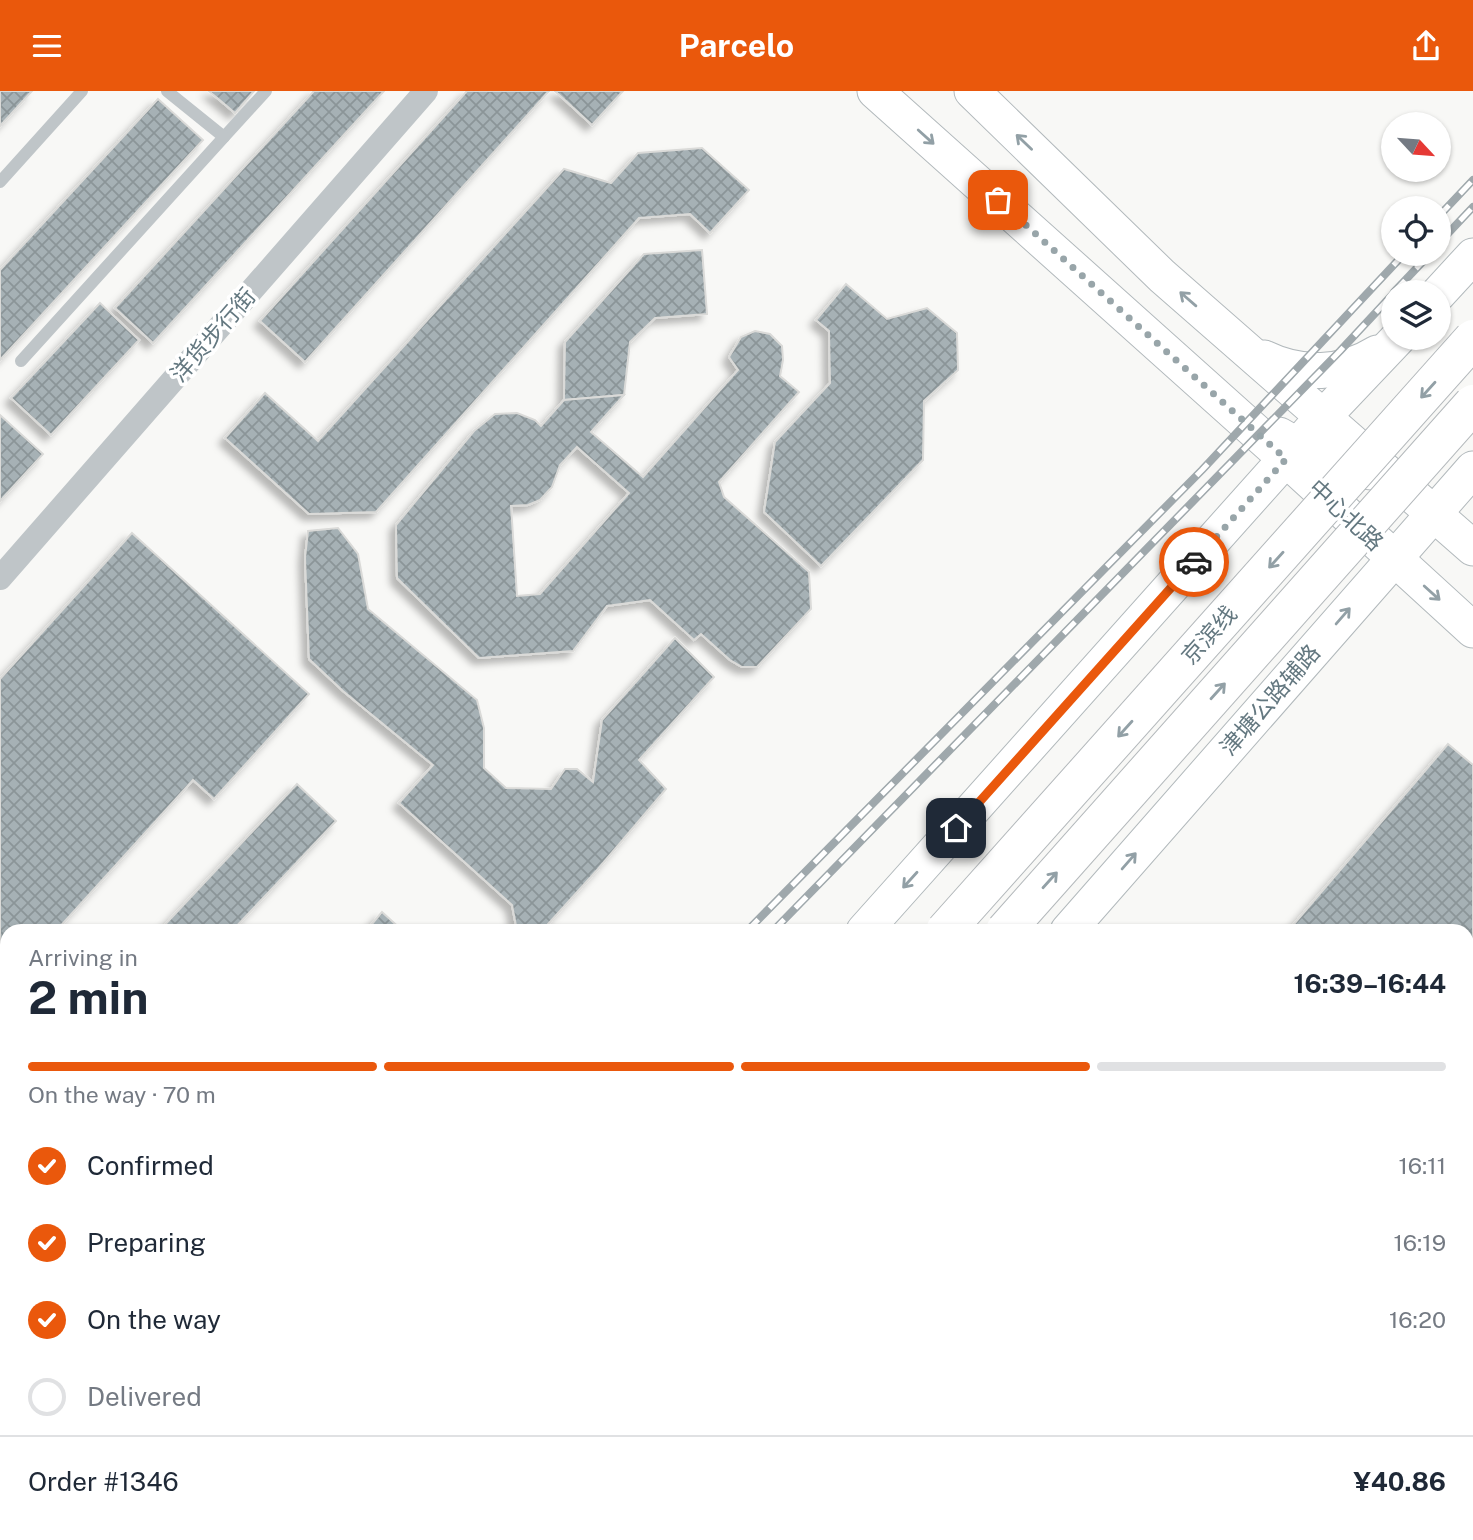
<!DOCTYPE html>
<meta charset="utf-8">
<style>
body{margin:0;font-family:"Public Sans","Noto Sans SC",sans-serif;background:#f2f2f3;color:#1f2937;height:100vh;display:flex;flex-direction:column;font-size:26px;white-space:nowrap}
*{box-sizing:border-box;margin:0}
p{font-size:23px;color:#747a83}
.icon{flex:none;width:38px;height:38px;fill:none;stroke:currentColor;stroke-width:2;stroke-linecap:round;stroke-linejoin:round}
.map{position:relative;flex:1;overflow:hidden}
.side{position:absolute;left:0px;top:833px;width:1474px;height:616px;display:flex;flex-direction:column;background:#fff;border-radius:21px 21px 0 0;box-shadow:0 2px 5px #0004}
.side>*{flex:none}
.needle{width:46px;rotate:116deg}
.tools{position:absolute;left:1381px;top:21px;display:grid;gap:14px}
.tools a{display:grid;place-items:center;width:70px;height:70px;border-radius:50%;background:#fff;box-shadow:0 2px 5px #0004;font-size:35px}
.pin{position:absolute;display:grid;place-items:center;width:60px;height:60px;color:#fff;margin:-30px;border-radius:14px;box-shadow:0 4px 10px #0006}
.courier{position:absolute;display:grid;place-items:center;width:70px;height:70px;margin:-35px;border:5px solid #ea580c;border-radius:50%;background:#fff;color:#222;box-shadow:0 2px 9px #0007}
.summary em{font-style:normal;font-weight:700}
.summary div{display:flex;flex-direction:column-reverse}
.summary{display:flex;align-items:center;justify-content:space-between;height:119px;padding:0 28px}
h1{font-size:46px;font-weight:700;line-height:52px}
.bar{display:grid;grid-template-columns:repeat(4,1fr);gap:10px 7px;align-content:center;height:84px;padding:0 28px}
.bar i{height:9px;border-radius:5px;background:#e0e1e3}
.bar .on{background:#ea580c}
.bar p{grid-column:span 4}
.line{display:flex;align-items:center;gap:18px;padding:0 28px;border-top:2px solid #e0e1e3}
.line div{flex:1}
ol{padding:0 28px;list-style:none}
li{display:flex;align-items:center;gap:21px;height:77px}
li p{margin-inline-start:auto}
li .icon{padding:7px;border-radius:50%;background:#ea580c;color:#fff;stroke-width:4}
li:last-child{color:#747a83}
li i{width:38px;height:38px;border:4px solid #e0e1e3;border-radius:50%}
header{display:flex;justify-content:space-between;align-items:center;height:91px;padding:0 28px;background:#ea580c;color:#fff;font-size:32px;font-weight:700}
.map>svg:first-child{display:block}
</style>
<header><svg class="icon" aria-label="menu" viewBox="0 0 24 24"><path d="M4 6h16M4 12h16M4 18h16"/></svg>Parcelo<svg class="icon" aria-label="share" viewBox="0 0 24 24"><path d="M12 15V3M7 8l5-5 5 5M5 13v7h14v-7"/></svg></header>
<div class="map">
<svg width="1473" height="1449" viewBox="0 0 1473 1449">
<defs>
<pattern id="building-cross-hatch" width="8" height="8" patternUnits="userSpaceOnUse" patternTransform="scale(1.75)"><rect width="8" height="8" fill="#a6b1b5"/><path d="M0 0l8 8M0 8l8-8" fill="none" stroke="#8b9598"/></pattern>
<filter id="shadow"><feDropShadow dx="-6" dy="6" stdDeviation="3.5" flood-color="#0004"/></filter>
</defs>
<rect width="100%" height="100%" fill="#f8f8f6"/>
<g fill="url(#building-cross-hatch)" stroke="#dadad8" stroke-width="2" fill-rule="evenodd" filter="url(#shadow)">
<path d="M0,0H32L0,35Z"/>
<path d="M209,0H254L235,22Z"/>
<path d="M314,0H384L153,252L115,217Z"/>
<path d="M467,0H549L305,271L260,230Z"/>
<path d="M555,0H623L592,34Z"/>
<path d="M158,8L203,49L0,269V179Z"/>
<path d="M702,57L749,99L710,142L690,123L639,127L376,421L309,423L225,347L265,302L318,350L564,78L611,92L638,62Z"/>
<path d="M702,159L707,223L655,227L630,251L624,304L564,309L565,251L644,163Z"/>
<path d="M846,193L887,228L927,217L957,242L958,279L924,310L923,369L821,475L764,421L775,351L830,292L829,240L816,229Z"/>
<path d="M100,212L139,249L51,344L11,307Z"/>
<path d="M755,240L770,243L782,255L783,269L780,285L799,301L719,391L724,406L809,481L811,518L757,576H742L730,569L701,543L694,549L650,509L607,515L573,560L479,567L397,487L396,434L474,340L495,323L517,322L535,329L541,335L564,309L624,304L591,341L643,386L738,279L729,266L741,246ZM577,356L629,402L540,503L517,505L511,415L528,414L540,409L552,396L560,374Z"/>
<path d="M0,324L43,363L0,410Z"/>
<path d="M338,437L358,463L368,518L477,609L484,637V677L506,697L551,698L565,678H577L593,691L602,629L675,547L714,586L639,669L666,698L598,778L548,833L549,840H517L512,814L399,712L433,674L343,600L309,568L305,467L308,440Z"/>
<path d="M132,442L309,603L214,708L193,689L56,840H7V894L0,888V588Z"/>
<path d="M1448,653L1473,674V1197L1466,1204V840H1288Z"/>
<path d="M297,693L336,730L232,840H159Z"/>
<path d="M382,821L403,840H366Z"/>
<path d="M0,960L7,966V1417L0,1425Z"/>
</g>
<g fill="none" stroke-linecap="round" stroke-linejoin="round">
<defs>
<g id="secondary">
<path d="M875,0L1286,368L1473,539"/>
<path d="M972,0L1162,185L1473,457"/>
<path d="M1438,203L1473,165"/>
<path d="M1264,267C1301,285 1342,284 1377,262"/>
<path d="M1279,344C1312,363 1344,381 1383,382"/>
<path d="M864,840L1324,325L1398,247"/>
<path d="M1068,840L1473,378"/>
<path d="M1244,1442L1252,1449"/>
<path d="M320,1449L326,1442"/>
<path d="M530,1449L536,1442"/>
</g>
<g id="highway">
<path d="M403,1449L409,1442"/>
<path d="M463,1449L469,1442"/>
</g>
</defs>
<use href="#secondary" stroke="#b2b9bc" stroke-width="37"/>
<use href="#highway" stroke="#b3b8bb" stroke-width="40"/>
<g stroke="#bfc5c8" stroke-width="12">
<path d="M224,46L266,0"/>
<path d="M0,91L82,0"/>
<path d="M21,270L224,46L167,0"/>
</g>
<path stroke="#bfc5c8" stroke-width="24" d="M0,487L426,0"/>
<use href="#secondary" stroke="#fff" stroke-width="35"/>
<use href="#highway" stroke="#fff" stroke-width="38"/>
<defs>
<g id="rail">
<path d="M1438,126L1473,89"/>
<path d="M1438,153L1473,116"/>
<path d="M1394,201L1430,163"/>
<path d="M747,840L1202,379L1404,163"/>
<path d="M773,840L1340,260L1393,203"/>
<path d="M189,1449L195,1442"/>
<path d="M215,1449L221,1442"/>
</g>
</defs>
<use href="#rail" stroke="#9fa8ac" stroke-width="8"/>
<use href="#rail" stroke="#fff" stroke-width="5" stroke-dasharray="16" stroke-linecap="butt"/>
<defs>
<g id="highway-bridge">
<path d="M945,840L1473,248"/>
<path d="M1005,840L1473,313"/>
</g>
</defs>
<use href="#highway-bridge" stroke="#b3b8bb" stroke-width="40" stroke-linecap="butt"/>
<use href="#highway-bridge" stroke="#fff" stroke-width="38"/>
</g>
<defs><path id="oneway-shaft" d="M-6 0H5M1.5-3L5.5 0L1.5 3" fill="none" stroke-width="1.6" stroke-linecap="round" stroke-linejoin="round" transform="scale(1.75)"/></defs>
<g stroke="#92a0a6">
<use href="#oneway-shaft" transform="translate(926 46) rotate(42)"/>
<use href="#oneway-shaft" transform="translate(1024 51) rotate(-136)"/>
<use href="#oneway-shaft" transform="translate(1188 208) rotate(-139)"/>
<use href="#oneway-shaft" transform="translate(1428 299) rotate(132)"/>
<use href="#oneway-shaft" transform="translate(1276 469) rotate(132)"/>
<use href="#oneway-shaft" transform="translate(1432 502) rotate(42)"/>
<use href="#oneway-shaft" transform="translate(1343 525) rotate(-49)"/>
<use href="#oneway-shaft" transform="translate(1218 600) rotate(-48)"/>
<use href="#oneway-shaft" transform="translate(1125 638) rotate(132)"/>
<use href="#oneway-shaft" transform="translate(1129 770) rotate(-49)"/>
<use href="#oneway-shaft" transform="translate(910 789) rotate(132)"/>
<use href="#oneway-shaft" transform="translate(1050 789) rotate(-48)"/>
</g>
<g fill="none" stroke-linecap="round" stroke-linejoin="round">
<path stroke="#98a5a9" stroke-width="7" stroke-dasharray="0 12.6" d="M998,109L1286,368L1194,471"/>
<path stroke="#ea580c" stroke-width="9" d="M956,737L1194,471"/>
</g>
<g text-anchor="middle" stroke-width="7" stroke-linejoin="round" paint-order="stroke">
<g font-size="23" fill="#647880" stroke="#fff">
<text transform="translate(213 244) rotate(-49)" y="8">洋货步行街</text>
<text transform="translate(1346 424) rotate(43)" y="8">中心北路</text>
<text transform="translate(1209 544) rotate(-48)" y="8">京滨线</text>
<text transform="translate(1270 609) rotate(-49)" y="8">津塘公路辅路</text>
</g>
</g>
</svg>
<div class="tools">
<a><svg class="needle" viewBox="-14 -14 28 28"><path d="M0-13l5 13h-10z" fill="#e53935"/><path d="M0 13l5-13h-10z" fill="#747a83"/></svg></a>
<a><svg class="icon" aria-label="locate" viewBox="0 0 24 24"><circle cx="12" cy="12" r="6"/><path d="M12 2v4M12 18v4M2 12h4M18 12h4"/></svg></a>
<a><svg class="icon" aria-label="layers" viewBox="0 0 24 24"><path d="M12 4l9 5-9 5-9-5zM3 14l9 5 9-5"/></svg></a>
</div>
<div class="pin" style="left:998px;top:109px;background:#ea580c"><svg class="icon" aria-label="bag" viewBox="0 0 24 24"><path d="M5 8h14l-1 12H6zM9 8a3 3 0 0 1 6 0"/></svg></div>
<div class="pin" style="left:956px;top:737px;background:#1f2937"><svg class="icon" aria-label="home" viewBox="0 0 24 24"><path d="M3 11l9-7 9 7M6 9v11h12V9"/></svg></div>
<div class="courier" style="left:1194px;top:471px"><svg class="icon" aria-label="car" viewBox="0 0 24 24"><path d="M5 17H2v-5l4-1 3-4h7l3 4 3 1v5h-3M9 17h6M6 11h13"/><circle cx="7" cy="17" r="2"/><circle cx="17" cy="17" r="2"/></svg></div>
<section class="side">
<div class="summary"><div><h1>2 min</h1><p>Arriving in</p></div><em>16:39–16:44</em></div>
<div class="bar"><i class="on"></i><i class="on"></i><i class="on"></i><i></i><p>On the way · 70 m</p></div>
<ol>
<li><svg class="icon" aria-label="check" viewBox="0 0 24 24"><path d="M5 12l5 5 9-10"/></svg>Confirmed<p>16:11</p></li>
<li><svg class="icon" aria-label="check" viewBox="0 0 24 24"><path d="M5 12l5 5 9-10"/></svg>Preparing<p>16:19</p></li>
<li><svg class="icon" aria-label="check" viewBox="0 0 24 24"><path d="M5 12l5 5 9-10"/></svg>On the way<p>16:20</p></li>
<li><i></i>Delivered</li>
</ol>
<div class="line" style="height:91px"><div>Order #1346</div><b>¥40.86</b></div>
</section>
</div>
